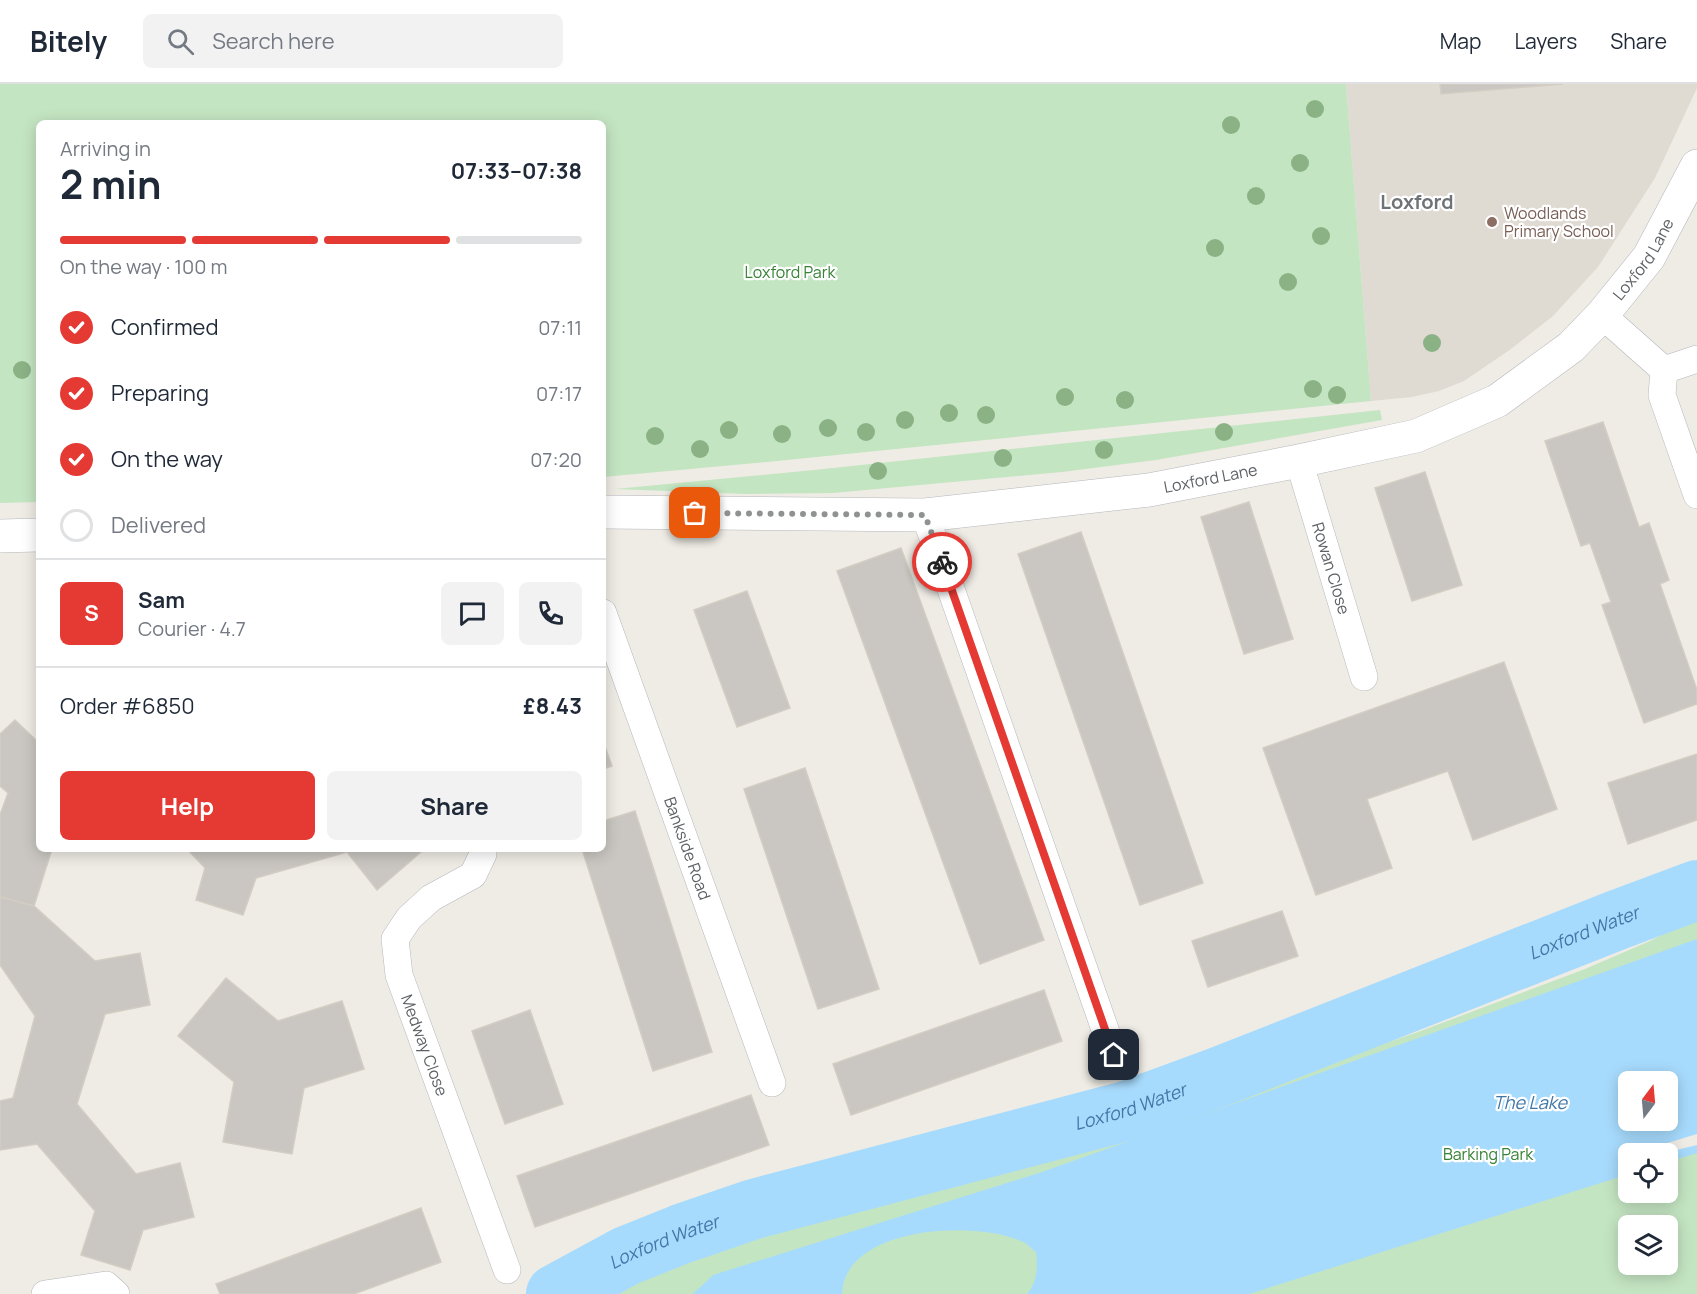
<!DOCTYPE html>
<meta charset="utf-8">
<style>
body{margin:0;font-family:Manrope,sans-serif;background:#f2f2f3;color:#1f2937;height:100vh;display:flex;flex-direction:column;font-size:22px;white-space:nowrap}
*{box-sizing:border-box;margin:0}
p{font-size:20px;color:#747a83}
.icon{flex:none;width:33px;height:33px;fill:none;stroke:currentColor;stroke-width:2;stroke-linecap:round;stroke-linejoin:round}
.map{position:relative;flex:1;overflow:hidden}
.drawer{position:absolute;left:36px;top:36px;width:570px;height:732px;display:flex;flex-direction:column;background:#fff;border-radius:9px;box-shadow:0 3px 15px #0003}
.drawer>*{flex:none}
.needle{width:39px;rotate:16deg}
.fabs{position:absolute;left:1618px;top:987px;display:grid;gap:12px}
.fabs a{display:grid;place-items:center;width:60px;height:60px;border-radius:9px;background:#fff;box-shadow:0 3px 15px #0003;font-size:30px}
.pin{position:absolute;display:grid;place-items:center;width:51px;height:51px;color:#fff;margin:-26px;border-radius:12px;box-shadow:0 3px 9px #0006}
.courier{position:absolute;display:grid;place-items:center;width:60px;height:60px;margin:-30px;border:4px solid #e53a34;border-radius:50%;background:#fff;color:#222;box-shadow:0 2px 8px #0007}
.overview em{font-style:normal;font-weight:700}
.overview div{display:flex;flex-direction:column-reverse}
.overview{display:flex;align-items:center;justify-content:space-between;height:102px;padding:0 24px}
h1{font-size:39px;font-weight:700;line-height:45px}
.bar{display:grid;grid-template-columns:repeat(4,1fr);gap:9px 6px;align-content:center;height:72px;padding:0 24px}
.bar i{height:8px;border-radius:4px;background:#e0e1e3}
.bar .current{background:#e53a34}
.bar p{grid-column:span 4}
.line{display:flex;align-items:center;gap:15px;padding:0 24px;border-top:2px solid #e0e1e3}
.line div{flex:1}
.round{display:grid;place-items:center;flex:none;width:63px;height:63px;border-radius:9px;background:#f2f2f3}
ol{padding:0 24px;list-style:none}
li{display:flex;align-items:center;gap:18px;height:66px}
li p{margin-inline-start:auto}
li .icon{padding:6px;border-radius:50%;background:#e53a34;color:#fff;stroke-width:4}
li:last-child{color:#747a83}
li i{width:33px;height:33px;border:3px solid #e0e1e3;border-radius:50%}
.cta{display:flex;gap:12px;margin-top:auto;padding:12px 24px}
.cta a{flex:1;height:69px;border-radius:9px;background:#e53a34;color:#fff;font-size:24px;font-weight:700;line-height:69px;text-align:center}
.cta a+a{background:#f2f2f3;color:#1f2937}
header{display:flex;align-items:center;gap:36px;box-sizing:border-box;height:84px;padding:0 30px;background:#fff;border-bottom:2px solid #e0e1e3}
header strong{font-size:28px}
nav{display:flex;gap:33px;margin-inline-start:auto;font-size:21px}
.search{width:420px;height:54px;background:#f2f2f3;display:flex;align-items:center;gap:15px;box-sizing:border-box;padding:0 21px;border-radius:9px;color:#747a83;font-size:22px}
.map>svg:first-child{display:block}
</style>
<header>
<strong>Bitely</strong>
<div class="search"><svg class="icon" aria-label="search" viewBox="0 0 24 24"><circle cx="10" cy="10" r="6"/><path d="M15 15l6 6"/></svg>Search here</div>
<nav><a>Map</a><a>Layers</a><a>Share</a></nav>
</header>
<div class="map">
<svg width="1697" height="1210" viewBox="0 0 1697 1210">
<rect width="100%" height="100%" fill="#efece5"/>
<path fill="#dfdbd3" d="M1346,0H1697V4L1655,94L1598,183L1553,232L1511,265L1464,297L1439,307L1412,313L1371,317Z"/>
<g fill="#c4e5c2" fill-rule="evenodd">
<path d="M0,0H1346L1371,317L767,378L603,393V39H39V418L0,419Z"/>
<path d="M1380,326L1382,336L1156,376L1062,388L833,409L746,410L615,405L814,386Z"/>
<path d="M1697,832V1210H610L645,1194L663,1175L709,1158L821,1126L1061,1067L1236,1010L1418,948L1585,885L1650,857ZM1629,998H1668V1036H1629ZM1629,1070H1668V1108H1629ZM1629,1142H1668V1180H1629Z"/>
</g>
<path fill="#a7dbfd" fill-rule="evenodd" d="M1697,855V1069L1668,1078V1070H1629V1090L1249,1210H1027C1037,1198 1038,1184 1036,1168C1032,1166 1029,1161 1025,1159C980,1135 844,1141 842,1210H693L713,1191L1039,1089ZM1629,998H1668V1036H1629Z"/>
<path fill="#efece5" d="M1697,1050V1061L1664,1069L1661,1061Z"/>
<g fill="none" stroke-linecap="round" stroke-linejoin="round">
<path stroke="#a7dbfd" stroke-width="60" id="s1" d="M556,1210L626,1172L681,1150L754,1125L1126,1027L1216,994L1617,836L1697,806"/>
</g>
<g fill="#cac7c2" stroke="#d3cdc3" stroke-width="1.5">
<path d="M1440,0H1563L1441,10Z"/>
<path d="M1603,338L1639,443L1649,439L1669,496L1660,500L1697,606V620L1644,639L1602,521L1611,518L1590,459L1581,462L1545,357Z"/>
<path d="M1425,388L1462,501L1412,517L1375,404Z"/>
<path d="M1249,418L1293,555L1244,570L1201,433Z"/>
<path d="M1081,448L1203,799L1140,821L1018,470Z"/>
<path d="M901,464L1044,856L980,880L837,487Z"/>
<path d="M747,507L790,624L737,643L694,526Z"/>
<path d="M1504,578L1557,725L1473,756L1448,687L1367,715L1392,784L1316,811L1263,664Z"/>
<path d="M15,636L39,659V765H52L34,822L0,813V731L8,709L0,702V650Z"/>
<path d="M603,657L612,682L603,685Z"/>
<path d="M1697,670V736L1628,760L1608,699Z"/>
<path d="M805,684L879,905L818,925L744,705Z"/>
<path d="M635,727L712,968L653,987L582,765H603V737Z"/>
<path d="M187,765H418L421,768L377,806L347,768L256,794L243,831L196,816L205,784Z"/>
<path d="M0,813L34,822L95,877L140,869L150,921L105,930L77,1020L136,1090L180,1079L194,1133L143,1146L130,1186L81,1171L95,1127L37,1060L0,1066V1017L13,1014L35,932L0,881Z"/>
<path d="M1282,827L1298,872L1208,903L1192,857Z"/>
<path d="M226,894L278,937L342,917L364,985L304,1004L292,1070L223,1058L234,998L178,952Z"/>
<path d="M1044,906L1062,957L851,1031L833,980Z"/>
<path d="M530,926L563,1020L505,1040L472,947Z"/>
<path d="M751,1011L769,1061L535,1143L517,1092Z"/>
<path d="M421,1124L441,1178L354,1210H220L216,1200Z"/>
</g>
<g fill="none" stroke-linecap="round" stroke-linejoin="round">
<defs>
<g id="minor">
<path d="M1602,231L1664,286L1662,311L1697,411"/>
<path d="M1664,286L1697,275"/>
<path id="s2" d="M1299,377L1364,593"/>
<path d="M925,431L1114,971"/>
<path id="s3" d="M603,529L772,999"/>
<path id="s4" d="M483,765V770L473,791L431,814L409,834L395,855L399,891L507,1186"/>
<path d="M45,1210L106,1201L116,1210"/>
</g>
<g id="tertiary">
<path id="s5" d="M603,428L925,431L1149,406L1299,377L1416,352L1497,317L1571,263L1602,231L1649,173L1697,82"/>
<path d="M0,452L39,451"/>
</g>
</defs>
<use href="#minor" stroke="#b5b7bb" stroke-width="28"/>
<use href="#tertiary" stroke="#b5b7bb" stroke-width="34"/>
<use href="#minor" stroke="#fff" stroke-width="27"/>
<use href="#tertiary" stroke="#fff" stroke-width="33"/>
</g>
<g fill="#8ab285">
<circle cx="1315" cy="25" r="9"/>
<circle cx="1231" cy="41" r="9"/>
<circle cx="1300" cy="79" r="9"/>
<circle cx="1256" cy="112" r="9"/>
<circle cx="1321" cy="152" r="9"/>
<circle cx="1215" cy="164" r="9"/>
<circle cx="1288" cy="198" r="9"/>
<circle cx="1432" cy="259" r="9"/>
<circle cx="22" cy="286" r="9"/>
<circle cx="1313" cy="305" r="9"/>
<circle cx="1337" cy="311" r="9"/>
<circle cx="1065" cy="313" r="9"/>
<circle cx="1125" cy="316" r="9"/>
<circle cx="949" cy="329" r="9"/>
<circle cx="986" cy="331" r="9"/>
<circle cx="905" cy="336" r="9"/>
<circle cx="828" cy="344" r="9"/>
<circle cx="729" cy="346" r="9"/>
<circle cx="866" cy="348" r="9"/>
<circle cx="1224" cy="348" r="9"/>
<circle cx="782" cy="350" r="9"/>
<circle cx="655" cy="352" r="9"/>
<circle cx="700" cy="365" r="9"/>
<circle cx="1104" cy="366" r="9"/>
<circle cx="1003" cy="374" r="9"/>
<circle cx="878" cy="387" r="9"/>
</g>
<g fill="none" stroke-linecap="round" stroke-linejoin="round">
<path stroke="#909292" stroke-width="6" stroke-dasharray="0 10.8" d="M695,429L925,431L942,478"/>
<path stroke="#e53a34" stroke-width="8" d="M942,478L1114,971"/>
</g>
<circle fill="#8d6e63" stroke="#fff" stroke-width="2" cx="1492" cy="138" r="6"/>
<g text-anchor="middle" stroke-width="4.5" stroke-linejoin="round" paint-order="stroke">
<g font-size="16" fill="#785e54" stroke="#fff" text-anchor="start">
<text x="1504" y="135">Woodlands<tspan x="1504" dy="18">Primary School</tspan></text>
</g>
<g font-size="16" fill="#5d6165" stroke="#fff">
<text dy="6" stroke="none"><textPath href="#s5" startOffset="1114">Loxford Lane</textPath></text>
<text dy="6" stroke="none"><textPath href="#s5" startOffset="610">Loxford Lane</textPath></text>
<text dy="6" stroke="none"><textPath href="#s2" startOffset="112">Rowan Close</textPath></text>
<text dy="6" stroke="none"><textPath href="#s3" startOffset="250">Bankside Road</textPath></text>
<text dy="6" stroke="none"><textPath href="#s4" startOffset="242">Medway Close</textPath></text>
</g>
<g font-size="16" fill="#378236" stroke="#fff">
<text x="790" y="194">Loxford Park</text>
<text x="1488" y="1076">Barking Park</text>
</g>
<g font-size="18" font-style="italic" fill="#4177a7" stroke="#fff">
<text dy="6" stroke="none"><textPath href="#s1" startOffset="1092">Loxford Water</textPath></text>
<text x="1530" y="1025">The Lake</text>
<text dy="6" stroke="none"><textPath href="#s1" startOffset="606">Loxford Water</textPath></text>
<text dy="6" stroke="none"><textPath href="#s1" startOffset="120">Loxford Water</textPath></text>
</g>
<g font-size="20" font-weight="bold" fill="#6e7377" stroke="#fff">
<text x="1417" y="125">Loxford</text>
</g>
</g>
</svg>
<div class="fabs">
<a><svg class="needle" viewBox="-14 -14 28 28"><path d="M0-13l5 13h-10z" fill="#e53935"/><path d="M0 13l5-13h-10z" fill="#747a83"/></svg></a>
<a><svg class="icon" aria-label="locate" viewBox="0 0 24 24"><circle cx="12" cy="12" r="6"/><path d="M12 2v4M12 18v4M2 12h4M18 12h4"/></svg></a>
<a><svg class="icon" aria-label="layers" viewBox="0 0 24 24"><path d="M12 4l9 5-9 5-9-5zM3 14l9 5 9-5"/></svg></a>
</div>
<div class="pin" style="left:695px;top:429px;background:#ea580c"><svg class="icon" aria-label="bag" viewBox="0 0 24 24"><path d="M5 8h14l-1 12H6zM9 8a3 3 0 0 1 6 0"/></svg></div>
<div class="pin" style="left:1114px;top:971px;background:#1f2937"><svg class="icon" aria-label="home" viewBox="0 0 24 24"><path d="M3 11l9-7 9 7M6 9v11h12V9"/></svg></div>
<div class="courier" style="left:942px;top:478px"><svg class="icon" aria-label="bike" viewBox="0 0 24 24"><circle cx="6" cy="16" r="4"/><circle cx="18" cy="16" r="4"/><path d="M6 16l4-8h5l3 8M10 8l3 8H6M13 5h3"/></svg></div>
<section class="drawer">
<div class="overview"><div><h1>2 min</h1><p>Arriving in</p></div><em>07:33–07:38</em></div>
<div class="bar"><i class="current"></i><i class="current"></i><i class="current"></i><i></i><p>On the way · 100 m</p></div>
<ol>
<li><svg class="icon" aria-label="check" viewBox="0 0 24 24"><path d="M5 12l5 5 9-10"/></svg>Confirmed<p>07:11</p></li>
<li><svg class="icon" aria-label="check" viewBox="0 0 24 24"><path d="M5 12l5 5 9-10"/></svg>Preparing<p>07:17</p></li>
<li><svg class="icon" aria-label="check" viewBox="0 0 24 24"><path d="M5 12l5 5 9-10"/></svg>On the way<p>07:20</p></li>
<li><i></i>Delivered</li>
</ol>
<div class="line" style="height:108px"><b class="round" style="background:#e53a34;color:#fff">S</b><div><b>Sam</b><p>Courier · 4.7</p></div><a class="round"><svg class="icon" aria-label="chat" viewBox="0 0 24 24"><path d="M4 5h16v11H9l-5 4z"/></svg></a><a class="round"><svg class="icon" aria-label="phone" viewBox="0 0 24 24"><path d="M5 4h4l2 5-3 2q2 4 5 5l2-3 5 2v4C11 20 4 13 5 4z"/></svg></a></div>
<div class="line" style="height:78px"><div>Order #6850</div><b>£8.43</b></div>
<div class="cta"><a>Help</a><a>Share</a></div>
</section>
</div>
